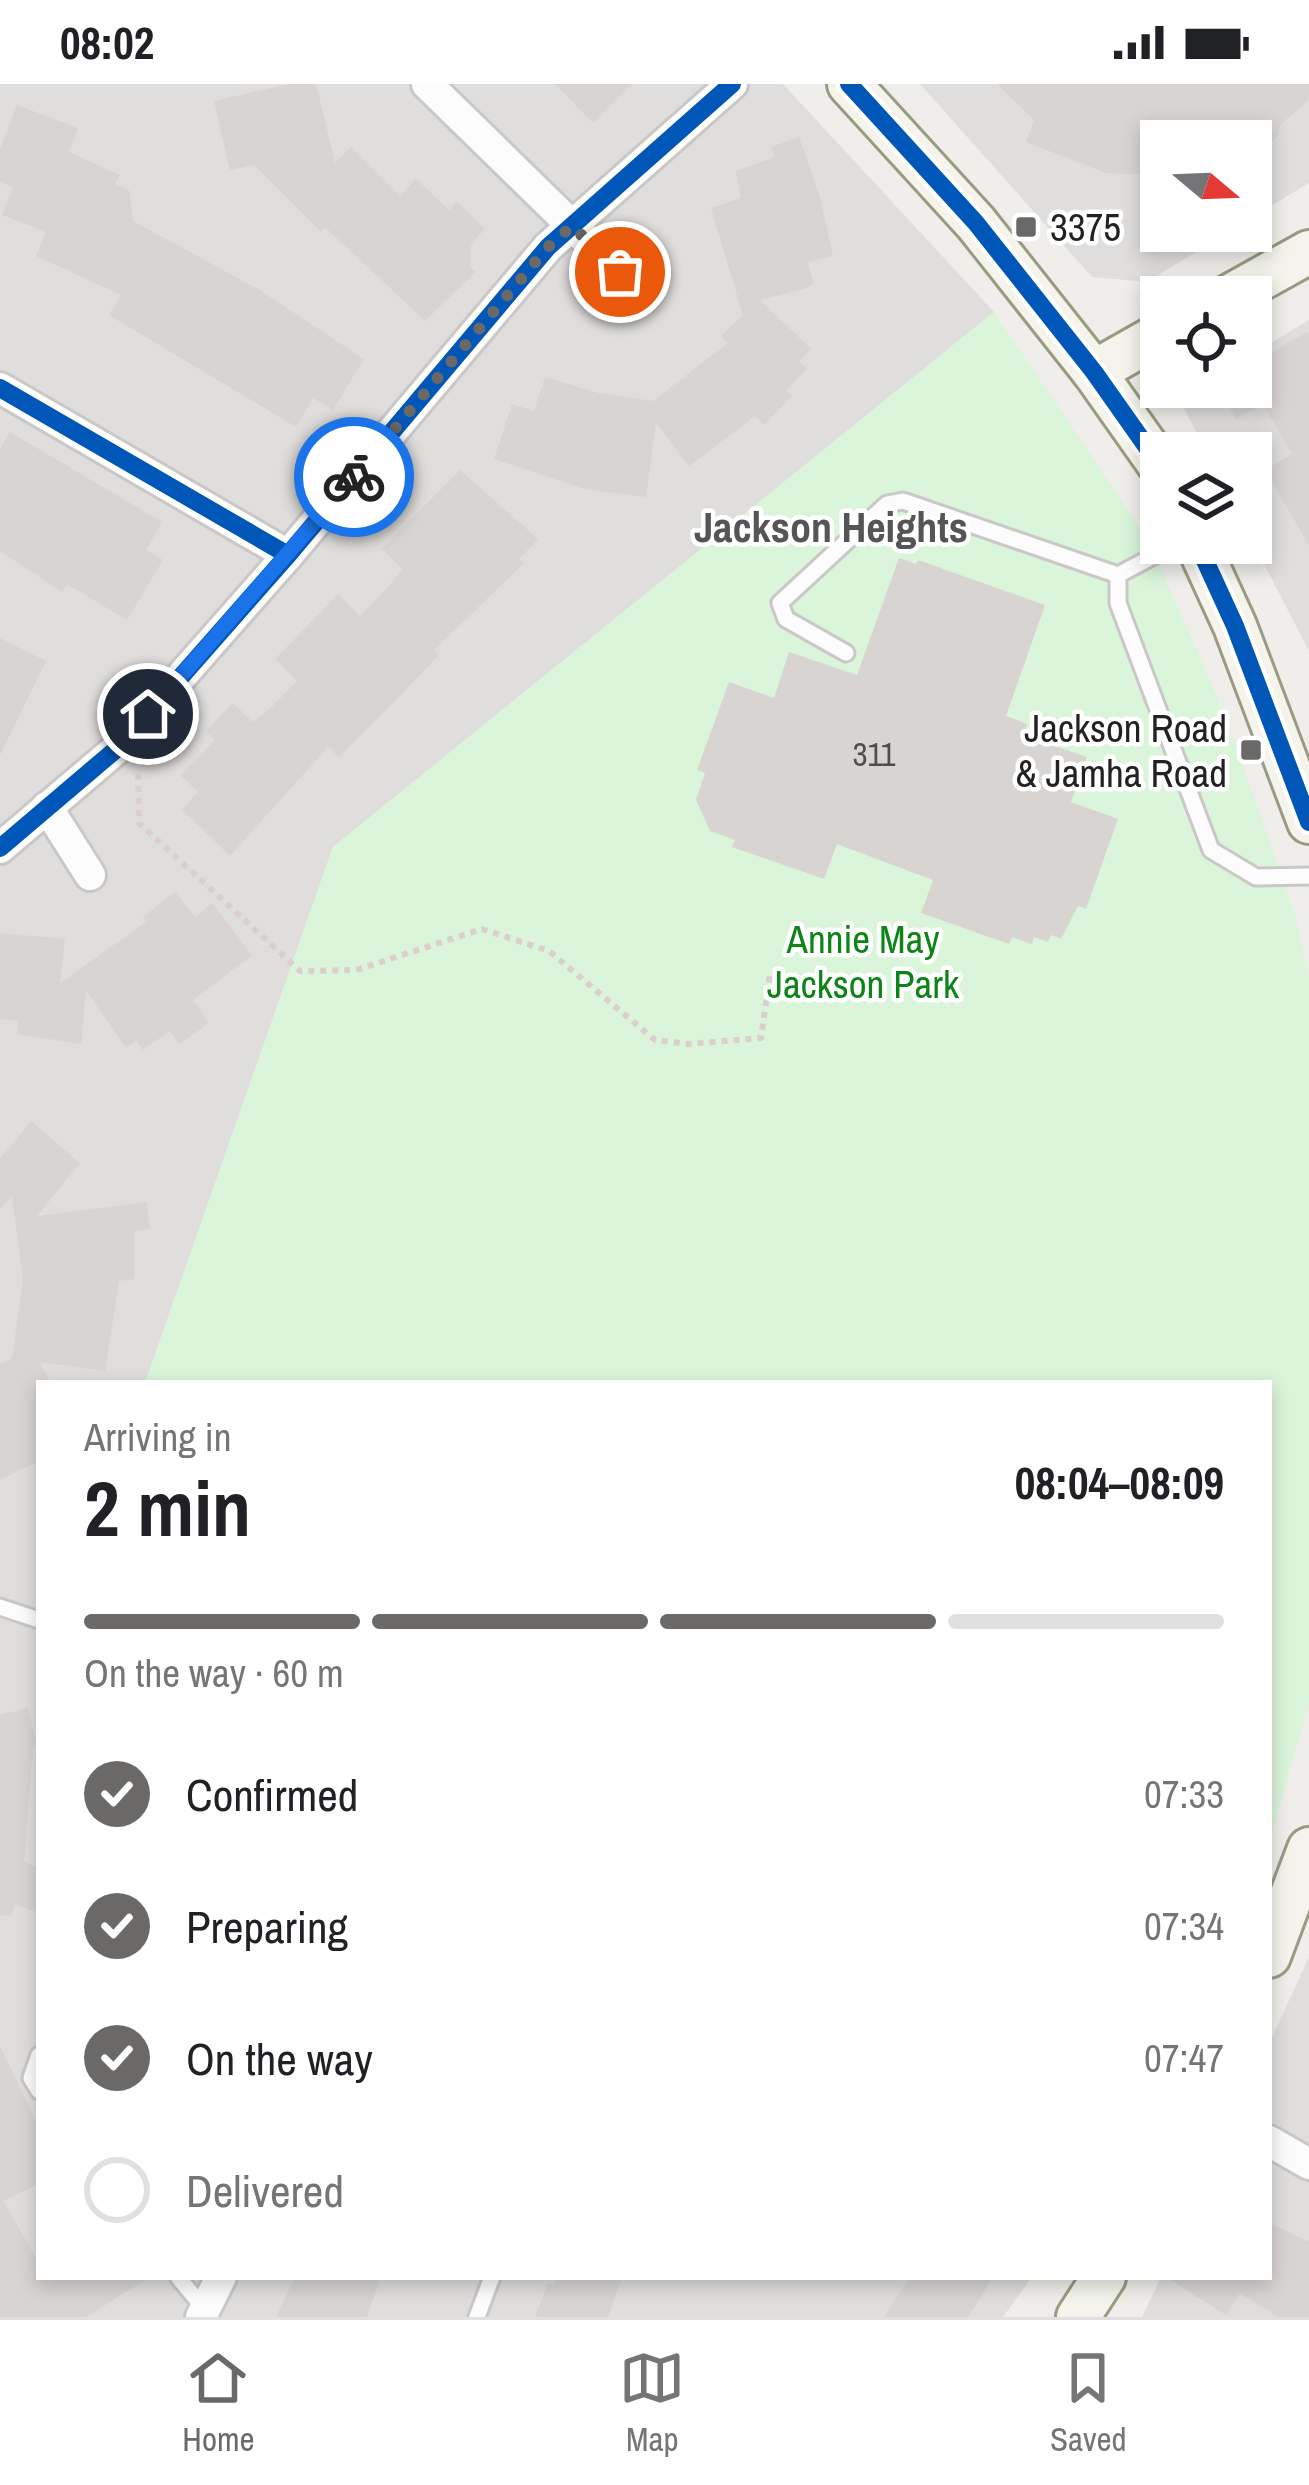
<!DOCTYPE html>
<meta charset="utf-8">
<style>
body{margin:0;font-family:"Archivo Narrow",sans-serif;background:#f6f6f6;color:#202124;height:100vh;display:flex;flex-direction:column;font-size:45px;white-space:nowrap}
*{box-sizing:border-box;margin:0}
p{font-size:39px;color:#757577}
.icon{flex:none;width:66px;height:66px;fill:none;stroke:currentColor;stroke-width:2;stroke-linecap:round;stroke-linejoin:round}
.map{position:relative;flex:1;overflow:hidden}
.sheet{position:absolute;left:36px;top:1296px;width:1236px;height:900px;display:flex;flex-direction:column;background:#fff;border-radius:0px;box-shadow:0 6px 18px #0003}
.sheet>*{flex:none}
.needle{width:78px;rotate:109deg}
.fabs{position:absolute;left:1140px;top:36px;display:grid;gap:24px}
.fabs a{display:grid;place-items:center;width:132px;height:132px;border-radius:0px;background:#fff;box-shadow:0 6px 18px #0003;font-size:60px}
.pin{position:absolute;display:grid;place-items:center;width:102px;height:102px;color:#fff;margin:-51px;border:6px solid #fff;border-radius:50%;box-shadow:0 3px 12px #0007}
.courier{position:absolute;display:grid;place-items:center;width:120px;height:120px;margin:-60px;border:9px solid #1a73e8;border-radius:50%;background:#fff;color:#222;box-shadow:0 3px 15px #0007}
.summary em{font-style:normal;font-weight:700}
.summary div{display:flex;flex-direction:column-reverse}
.summary{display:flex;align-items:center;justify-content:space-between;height:204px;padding:0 48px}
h1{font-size:78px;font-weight:700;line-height:90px}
.bar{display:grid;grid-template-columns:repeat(4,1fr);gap:18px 12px;align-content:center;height:144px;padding:0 48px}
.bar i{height:15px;border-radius:9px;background:#e0e0e0}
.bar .selected{background:#6a6968}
.bar p{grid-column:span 4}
ol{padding:0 48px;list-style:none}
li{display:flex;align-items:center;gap:36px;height:132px}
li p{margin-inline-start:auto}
li .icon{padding:12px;border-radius:50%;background:#6a6968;color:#fff;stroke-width:4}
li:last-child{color:#757577}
li i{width:66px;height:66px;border:6px solid #e0e0e0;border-radius:50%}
.status{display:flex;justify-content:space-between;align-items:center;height:84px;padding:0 60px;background:#fff;direction:ltr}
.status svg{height:33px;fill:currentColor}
.menu{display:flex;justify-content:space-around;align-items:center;height:168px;border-top:3px solid #e0e0e0;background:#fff;font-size:33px;color:#757577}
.menu a{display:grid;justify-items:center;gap:6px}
.menu .selected{color:#6a6968}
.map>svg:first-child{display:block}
</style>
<div class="status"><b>08:02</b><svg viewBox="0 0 49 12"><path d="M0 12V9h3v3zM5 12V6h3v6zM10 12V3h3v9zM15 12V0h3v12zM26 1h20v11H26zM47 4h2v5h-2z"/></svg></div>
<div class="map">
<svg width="1309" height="2233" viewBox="0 0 1309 2233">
<rect width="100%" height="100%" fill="#f0eeeb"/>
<g fill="#dfdedc">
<path d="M0,0H783L994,228L333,763L145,1299H39V2193H1032L1003,2233H0Z"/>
<path d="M920,0H1309V99L1251,134V57H1161V147H1230L1147,198L1092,193Z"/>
<path d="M1309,236V567L1251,455V369H1207L1179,315L1199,303H1251V271Z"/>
<path d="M1309,1873V2233H1142L1161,2193H1269V1960Z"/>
</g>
<path fill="#daf5da" d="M994,228L1148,455L1225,631L1295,830L1309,894V1622L1269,1757V1299H145L333,763Z"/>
<g fill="#d7d4d2">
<path d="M290,0H316L335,79L351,63L400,112L416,95L449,126L457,118L485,145L471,160L470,183L476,188L425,237L325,143L321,148L254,81L230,86L214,17Z"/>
<path d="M555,0H632L593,39Z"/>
<path d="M997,0H1309V16L1280,41L1279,51L1269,60L1161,57V92L1106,89L1026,58L1034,36Z"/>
<path d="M17,21L78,44L69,68L120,91L115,100L129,106L133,137L258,205L364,275L333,326L313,314L296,343L109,231L121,211L36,172L46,148L2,131L13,103L0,98V65Z"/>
<path d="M799,53L820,113L833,172L808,178L813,199L807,204L760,216L811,265L799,277L807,285L786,306L792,312L764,341L755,332L689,382L656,338L646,413L585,405L494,375L512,320L534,327L545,293L598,309L653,317L728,259L721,252L743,231L711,124L741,114L736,87L775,73L771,63Z"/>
<path d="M1309,247V461L1265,386L1292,370L1263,320L1236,335L1217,303H1251V280Z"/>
<path d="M10,348L162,438L146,466L163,476L127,536L67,500L62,508L0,467V365Z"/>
<path d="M460,386L538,455L519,475L524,479L434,566L439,571L387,625L339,673L328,663L230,772L182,726L198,708L180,691L215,656L206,647L233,619L253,638L270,625L297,597L275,575L338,510L360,532L388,503L402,485L382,465Z"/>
<path d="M899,474L916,480L918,476L1045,521L1006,632L1027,640L1023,651L1087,673L1071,718L1118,735L1086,825L1078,822L1061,855L1051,851L1048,858L1034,853L1032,860L1012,853L1009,860L921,829L933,796L837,760L824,795L732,763L735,756L710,747L696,716L705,689L697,686L729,598L774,614L789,568L857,591Z"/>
<path d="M0,554L46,577L0,671Z"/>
<path d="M175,808L195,833L212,819L252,871L193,916L209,939L179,960L170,947L143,966L136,956L126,964L86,906L81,960L17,950L19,937L0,935V849L65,855L60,899L146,838L143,833Z"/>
<path d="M31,1037L80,1079L37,1132L147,1118L150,1145L134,1147V1195L119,1197L105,1287L40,1278L50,1299H39V1377L0,1396V1280L12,1274L23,1196L12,1112L0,1125V1075Z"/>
<path d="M28,1624L37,1662L33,1663L24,1778L39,1784V1829L15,1820L12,1832L0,1831V1631Z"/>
<path d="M0,1962L39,2043V2100L3,2117L39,2179V2193H150L86,2233H0Z"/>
<path d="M1269,2138L1309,2158V2233H1278L1240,2209L1226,2231L1166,2193H1269Z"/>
<path d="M295,2193H381L367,2233H276Z"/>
<path d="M556,2193H622L608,2233H535L548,2199L554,2201Z"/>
<path d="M910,2193H993L968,2233H884Z"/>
</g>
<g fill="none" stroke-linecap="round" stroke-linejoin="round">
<defs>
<g id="lane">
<path d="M1178,459L1118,491V519L1211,766L1256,793L1309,792"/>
<path d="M846,569L786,535L780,519L887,420L903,417L1118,491"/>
<path d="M0,1523L39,1536"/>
<path d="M39,1971L31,1994L39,2007"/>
<path d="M178,2193L207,2228"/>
<path d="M477,2233L492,2193"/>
</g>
<g id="street">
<path d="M427,0L644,212"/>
<path d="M0,304L288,471"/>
<path d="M47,723L90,791"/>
<path d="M0,764L120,662L288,471L548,163L732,0"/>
<path d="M1269,2057L1309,2080"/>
<path d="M201,2233L221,2193"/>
</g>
<g id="secondary">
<path d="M849,0L976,139L1094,288L1161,383"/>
<path d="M1228,213L1309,168"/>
<path d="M1094,288L1161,250"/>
<path d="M1197,459L1235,542L1309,738"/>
<path d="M1269,1872L1309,1765"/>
<path d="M1078,2233L1104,2193"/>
</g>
</defs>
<use href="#lane" stroke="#c9c8c7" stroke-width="21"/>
<use href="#street" stroke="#c9c8c7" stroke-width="36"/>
<use href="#secondary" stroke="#999a82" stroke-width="48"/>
<path stroke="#dccecd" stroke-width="6" stroke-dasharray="6 6" stroke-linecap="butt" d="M138,690L139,739L300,887L356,886L482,845L549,867L655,956L688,960L761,954L770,891"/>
<use href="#lane" stroke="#fdfcfc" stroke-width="15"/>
<use href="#street" stroke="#fdfcfc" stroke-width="30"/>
<use href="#secondary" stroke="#f4f4ed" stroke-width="42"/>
<defs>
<g id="cycleway">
<path d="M849,0L976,139L1094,288L1161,383"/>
<path d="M0,304L288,471"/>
<path d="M1197,459L1235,542L1309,738"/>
<path d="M0,764L120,662L288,471L548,163L732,0"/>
</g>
</defs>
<use href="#cycleway" stroke="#fff" stroke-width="26"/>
<use href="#cycleway" stroke="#0057b8" stroke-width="18"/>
</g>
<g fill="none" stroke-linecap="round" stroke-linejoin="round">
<path stroke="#6a6968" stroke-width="12" stroke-dasharray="0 21.6" d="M354,393L548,163L572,142L620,188"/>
<path stroke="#1a73e8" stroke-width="15" d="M148,630L354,393"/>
</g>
<g fill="#6a6968" stroke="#fff" stroke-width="4.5">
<rect x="1014" y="131" width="24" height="24" rx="6"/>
<rect x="1239" y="654" width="24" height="24" rx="6"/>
</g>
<g text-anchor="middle" stroke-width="9" stroke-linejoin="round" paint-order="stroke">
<g font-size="33" fill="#4f4e4e">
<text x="874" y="682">311</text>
</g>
<g font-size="39" fill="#222" stroke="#fff" text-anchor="start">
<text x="1050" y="157">3375</text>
<text x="1227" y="658" text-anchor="end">Jackson Road<tspan x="1227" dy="45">&amp; Jamha Road</tspan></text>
</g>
<g font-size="39" fill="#0c8416" stroke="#fff">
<text x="863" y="869">Annie May<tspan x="863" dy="45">Jackson Park</tspan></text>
</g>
<g font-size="42" font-weight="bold" fill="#555" stroke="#fff">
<text x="831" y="458">Jackson Heights</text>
</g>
</g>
</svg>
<div class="fabs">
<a><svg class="needle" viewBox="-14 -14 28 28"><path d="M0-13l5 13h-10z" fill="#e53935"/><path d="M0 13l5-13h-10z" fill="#757577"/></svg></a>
<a><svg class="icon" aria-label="locate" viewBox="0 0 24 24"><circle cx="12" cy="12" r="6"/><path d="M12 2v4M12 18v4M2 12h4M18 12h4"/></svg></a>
<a><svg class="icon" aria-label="layers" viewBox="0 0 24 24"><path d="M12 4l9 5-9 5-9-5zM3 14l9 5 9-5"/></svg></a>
</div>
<div class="pin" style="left:620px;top:188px;background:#ea580c"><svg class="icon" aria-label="bag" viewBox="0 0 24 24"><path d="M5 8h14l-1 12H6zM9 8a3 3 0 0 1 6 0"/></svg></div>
<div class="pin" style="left:148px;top:630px;background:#1f2937"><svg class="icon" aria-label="home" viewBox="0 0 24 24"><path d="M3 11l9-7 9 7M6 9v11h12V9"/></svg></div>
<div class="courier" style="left:354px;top:393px"><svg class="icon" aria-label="bike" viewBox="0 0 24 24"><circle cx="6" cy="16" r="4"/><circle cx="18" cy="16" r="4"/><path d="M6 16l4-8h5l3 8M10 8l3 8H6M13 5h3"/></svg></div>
<section class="sheet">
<div class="summary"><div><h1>2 min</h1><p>Arriving in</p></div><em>08:04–08:09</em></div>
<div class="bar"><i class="selected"></i><i class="selected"></i><i class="selected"></i><i></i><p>On the way · 60 m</p></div>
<ol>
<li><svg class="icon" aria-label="check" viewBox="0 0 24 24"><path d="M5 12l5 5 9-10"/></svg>Confirmed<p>07:33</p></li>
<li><svg class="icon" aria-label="check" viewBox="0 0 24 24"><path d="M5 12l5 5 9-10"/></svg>Preparing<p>07:34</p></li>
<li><svg class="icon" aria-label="check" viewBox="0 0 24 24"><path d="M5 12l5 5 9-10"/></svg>On the way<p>07:47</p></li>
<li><i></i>Delivered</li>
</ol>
</section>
</div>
<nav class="menu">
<a class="selected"><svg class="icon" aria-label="home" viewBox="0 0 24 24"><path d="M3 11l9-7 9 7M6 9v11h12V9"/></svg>Home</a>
<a><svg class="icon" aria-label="map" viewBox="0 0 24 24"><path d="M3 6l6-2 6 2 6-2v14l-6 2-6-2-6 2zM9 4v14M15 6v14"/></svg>Map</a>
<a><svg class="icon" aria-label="saved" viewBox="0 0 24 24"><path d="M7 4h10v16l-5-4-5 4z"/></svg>Saved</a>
</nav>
